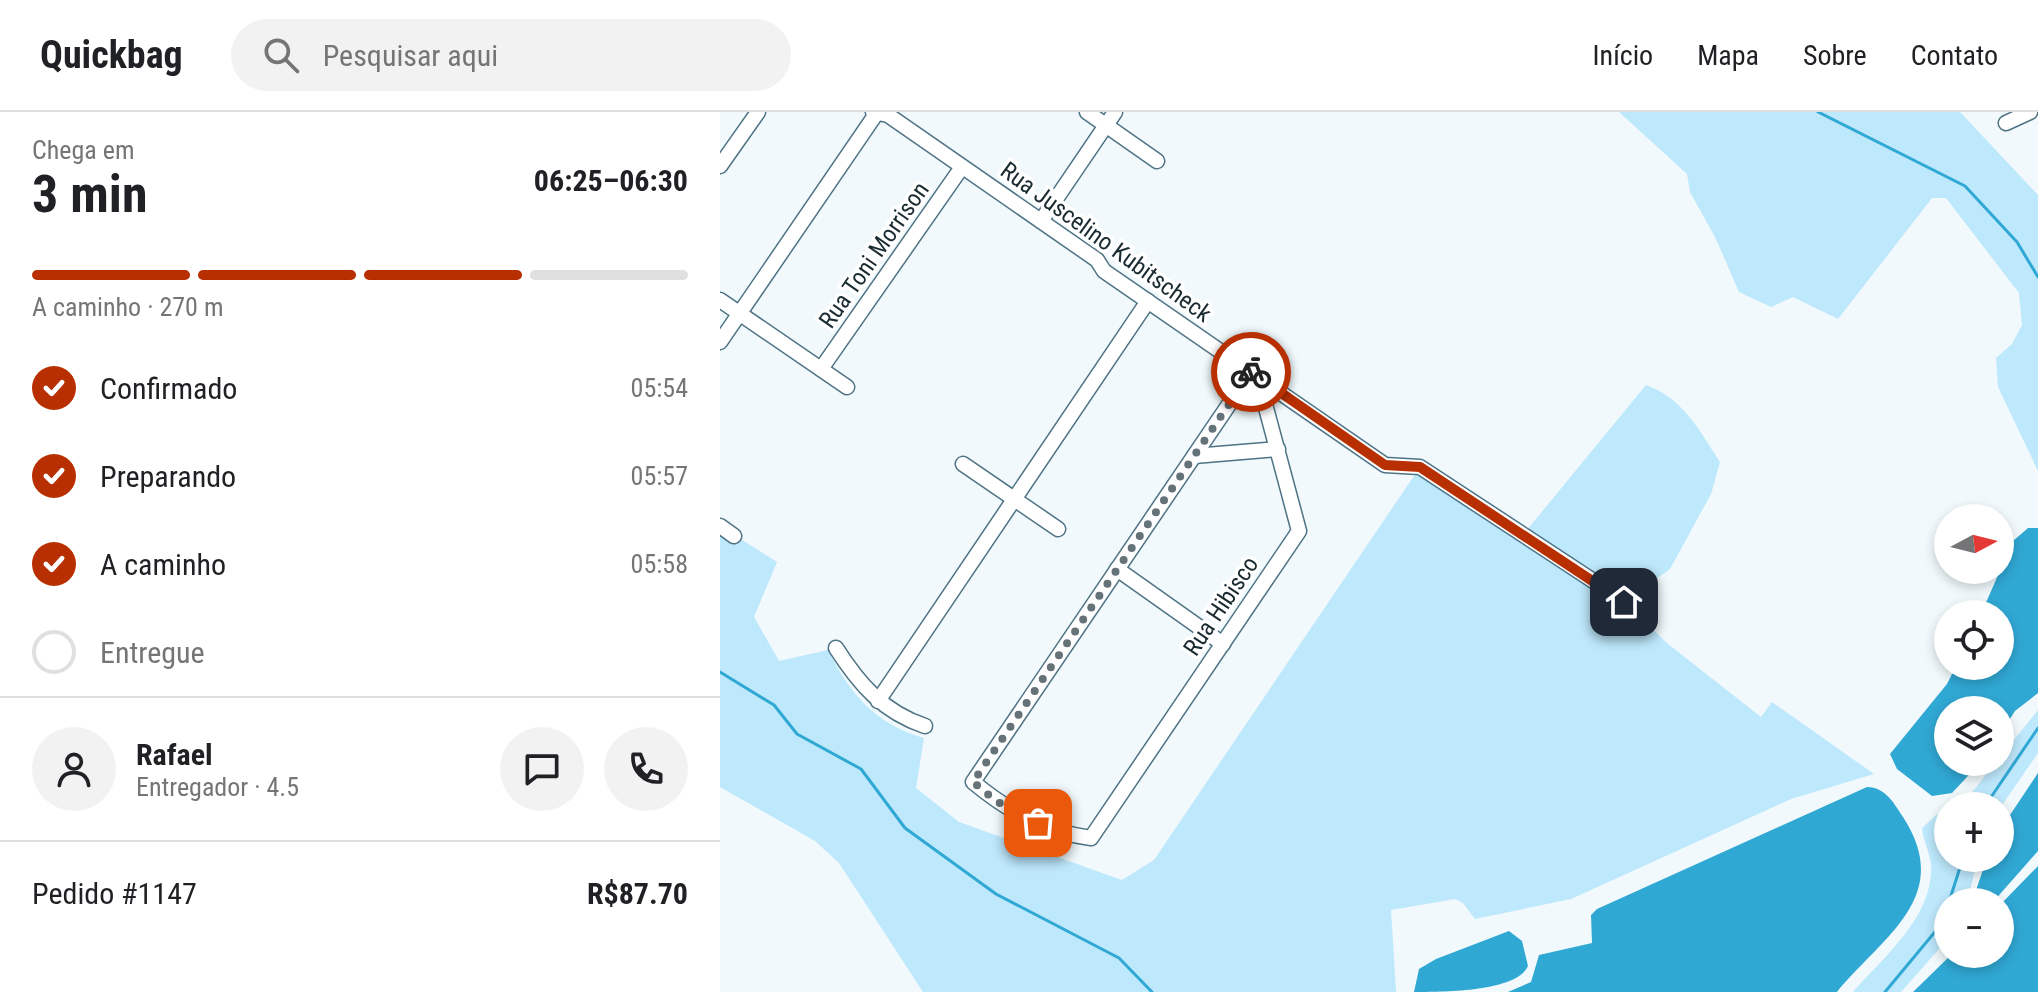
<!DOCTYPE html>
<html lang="pt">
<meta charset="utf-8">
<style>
body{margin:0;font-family:"Roboto Condensed",sans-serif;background:#f2f2f2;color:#202124;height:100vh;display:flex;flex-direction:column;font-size:30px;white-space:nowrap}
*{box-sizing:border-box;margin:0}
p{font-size:26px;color:#757577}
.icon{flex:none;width:44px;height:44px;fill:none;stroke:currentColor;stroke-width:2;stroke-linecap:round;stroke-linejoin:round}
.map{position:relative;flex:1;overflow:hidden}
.drawer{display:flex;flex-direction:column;background:#fff;width:720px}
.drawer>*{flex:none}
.needle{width:52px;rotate:83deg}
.tools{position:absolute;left:1214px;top:392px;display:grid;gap:16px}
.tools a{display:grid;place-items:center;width:80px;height:80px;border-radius:50%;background:#fff;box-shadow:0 4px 12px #0003;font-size:40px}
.pin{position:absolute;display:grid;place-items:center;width:68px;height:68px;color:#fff;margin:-34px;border-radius:16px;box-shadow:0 4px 12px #0006}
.courier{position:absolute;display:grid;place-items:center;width:80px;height:80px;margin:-40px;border:6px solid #b82f01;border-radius:50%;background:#fff;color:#222;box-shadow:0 2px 10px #0007}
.summary em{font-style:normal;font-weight:700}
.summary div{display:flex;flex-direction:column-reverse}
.summary{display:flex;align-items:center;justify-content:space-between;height:136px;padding:0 32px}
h1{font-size:52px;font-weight:700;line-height:60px}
.bar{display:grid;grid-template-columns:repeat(4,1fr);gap:12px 8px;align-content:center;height:96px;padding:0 32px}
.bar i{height:10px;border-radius:6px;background:#e0e0e0}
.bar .current{background:#b82f01}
.bar p{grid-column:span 4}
.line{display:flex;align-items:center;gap:20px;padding:0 32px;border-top:2px solid #e0e0e0}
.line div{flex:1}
.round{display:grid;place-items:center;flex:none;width:84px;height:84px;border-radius:42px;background:#f2f2f2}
ol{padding:0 32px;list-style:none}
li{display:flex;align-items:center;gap:24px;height:88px}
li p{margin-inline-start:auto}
li .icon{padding:8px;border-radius:50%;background:#b82f01;color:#fff;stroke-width:4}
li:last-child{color:#757577}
li i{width:44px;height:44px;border:4px solid #e0e0e0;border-radius:50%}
header{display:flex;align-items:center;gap:48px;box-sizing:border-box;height:112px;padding:0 40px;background:#fff;border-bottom:2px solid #e0e0e0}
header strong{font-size:38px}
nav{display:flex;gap:44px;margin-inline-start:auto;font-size:28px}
.search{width:560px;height:72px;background:#f2f2f2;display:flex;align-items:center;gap:20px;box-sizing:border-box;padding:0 28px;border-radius:44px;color:#757577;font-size:30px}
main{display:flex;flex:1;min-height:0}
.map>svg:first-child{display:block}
</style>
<header>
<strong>Quickbag</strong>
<div class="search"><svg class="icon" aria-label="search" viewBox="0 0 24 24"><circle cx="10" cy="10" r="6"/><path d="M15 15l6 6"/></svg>Pesquisar aqui</div>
<nav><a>Início</a><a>Mapa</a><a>Sobre</a><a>Contato</a></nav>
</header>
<main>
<section class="drawer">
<div class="summary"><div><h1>3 min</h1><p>Chega em</p></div><em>06:25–06:30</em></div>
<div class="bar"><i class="current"></i><i class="current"></i><i class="current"></i><i></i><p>A caminho · 270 m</p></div>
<ol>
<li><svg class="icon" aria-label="check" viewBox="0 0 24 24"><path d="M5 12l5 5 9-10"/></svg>Confirmado<p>05:54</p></li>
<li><svg class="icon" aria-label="check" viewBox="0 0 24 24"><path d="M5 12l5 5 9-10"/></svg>Preparando<p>05:57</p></li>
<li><svg class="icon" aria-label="check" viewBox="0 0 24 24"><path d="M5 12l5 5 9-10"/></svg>A caminho<p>05:58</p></li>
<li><i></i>Entregue</li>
</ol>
<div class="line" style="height:144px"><a class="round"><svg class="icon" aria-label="person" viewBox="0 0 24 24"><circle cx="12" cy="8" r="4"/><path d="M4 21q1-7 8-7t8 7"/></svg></a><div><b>Rafael</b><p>Entregador · 4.5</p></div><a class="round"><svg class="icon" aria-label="chat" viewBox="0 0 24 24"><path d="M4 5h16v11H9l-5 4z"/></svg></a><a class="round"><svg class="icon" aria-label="phone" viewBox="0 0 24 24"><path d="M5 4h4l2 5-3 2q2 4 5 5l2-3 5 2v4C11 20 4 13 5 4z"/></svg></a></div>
<div class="line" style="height:104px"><div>Pedido #1147</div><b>R$87.70</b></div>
</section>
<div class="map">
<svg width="1318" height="880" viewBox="0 0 1318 880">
<rect width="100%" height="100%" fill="#f1f9fc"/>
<g fill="#bee8fc">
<path d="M899,0H1240L1318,83V359L1278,275L1276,246L1292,232L1302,213L1299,181L1226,86H1212L1118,207L1073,185L1051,195L1019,180L996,127L970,80L967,62Z"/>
<path d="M926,273C963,286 979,318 1000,350L991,382L950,457L904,490L948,532L1041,605L1052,590L1154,662L1071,687L851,787L755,807L743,791L735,787L671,798L676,880H203L119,751L95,729L0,675V414L57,450L34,505L59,549L108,538C130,582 155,612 204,626L196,676L239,710L402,768L434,748L700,355L802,424Z"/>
<path d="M1318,598V641L1280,696L1241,694Z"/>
<path d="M1228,701V746H1258L1247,790H1228V827L1181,880H1133C1163,846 1214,804 1211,753C1210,740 1203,729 1202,716L1216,703Z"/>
</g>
<g fill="#30a8d4">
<path d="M1308,416H1318V581L1295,599L1280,622V598H1228V650H1261L1232,681L1212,684L1177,657L1170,642L1227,572L1236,554H1280V502H1261L1293,429Z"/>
<path d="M1318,661V739L1273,790H1252L1267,746H1280V720L1284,712Z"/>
<path d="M1147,675C1165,675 1174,691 1183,705C1235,785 1162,825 1117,880H788L811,870L819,843L872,831L871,803L877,797Z"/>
<path d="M1318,754V880H1193L1232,842H1280V793Z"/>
<path d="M789,819L802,829L808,854C797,880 722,880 694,880L699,857L716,847Z"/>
</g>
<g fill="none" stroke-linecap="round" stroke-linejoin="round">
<g stroke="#30a8d4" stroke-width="3">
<path d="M1098,0L1245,74L1297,130L1318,165"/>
<path d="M0,560L54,593L77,622L141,657L185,716L276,782L399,846L432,880"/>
<path d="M1265,694L1318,616"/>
<path d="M1229,790L1243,746"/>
<path d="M1165,880L1224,809L1228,792"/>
</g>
<defs>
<g id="minor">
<path d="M153,0L168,3L377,148L384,159L665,353L700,355L916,497"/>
<path d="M367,0L437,49"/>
<path d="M1286,11L1310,0"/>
<path d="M0,54L38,0"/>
<path d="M321,109L395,0"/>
<path d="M0,188L127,275"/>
<path d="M0,230L156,2"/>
<path d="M101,257L242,55"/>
<path d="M531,260L253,670C288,699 325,720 371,726L579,419L538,266"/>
<path d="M474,344L558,337"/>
<path d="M243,352L338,417"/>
<path d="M0,414L14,424"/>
<path d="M397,457L503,532"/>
<path d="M116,536C139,572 163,600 205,614"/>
<path d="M158,589L428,189"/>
</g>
</defs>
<use href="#minor" stroke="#4e7384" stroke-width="17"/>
<use href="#minor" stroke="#fff" stroke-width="14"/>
</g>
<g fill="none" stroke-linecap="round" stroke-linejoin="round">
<path stroke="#657278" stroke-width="8" stroke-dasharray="0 14.4" d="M318,711L276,689L253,670L531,260"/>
<path stroke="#b82f01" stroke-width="10" d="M531,260L665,353L700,355L904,490"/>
</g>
<g text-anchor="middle" stroke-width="7" stroke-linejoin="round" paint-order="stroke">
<g font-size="24" fill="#1a2a31" stroke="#fff">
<text transform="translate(386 130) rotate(36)" y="8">Rua Juscelino Kubitscheck</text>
<text transform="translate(154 143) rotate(-55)" y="8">Rua Toni Morrison</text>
<text transform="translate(501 494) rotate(-56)" y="8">Rua Hibisco</text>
</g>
</g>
</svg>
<div class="tools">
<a><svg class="needle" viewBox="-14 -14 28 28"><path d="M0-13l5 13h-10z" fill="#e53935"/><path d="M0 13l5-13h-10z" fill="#757577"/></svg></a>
<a><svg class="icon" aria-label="locate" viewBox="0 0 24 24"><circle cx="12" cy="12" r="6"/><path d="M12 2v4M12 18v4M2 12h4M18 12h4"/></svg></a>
<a><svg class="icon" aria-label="layers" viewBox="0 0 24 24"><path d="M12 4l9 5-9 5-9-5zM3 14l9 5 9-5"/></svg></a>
<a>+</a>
<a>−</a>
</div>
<div class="pin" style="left:318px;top:711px;background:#ea580c"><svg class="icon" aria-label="bag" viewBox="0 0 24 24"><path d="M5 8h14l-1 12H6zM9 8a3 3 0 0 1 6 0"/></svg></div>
<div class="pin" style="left:904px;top:490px;background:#1f2937"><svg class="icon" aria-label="home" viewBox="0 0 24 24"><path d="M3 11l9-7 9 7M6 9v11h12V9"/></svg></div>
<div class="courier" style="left:531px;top:260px"><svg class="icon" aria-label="bike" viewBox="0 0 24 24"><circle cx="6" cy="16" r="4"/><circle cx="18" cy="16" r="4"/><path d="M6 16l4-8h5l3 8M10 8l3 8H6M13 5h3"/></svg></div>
</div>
</main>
